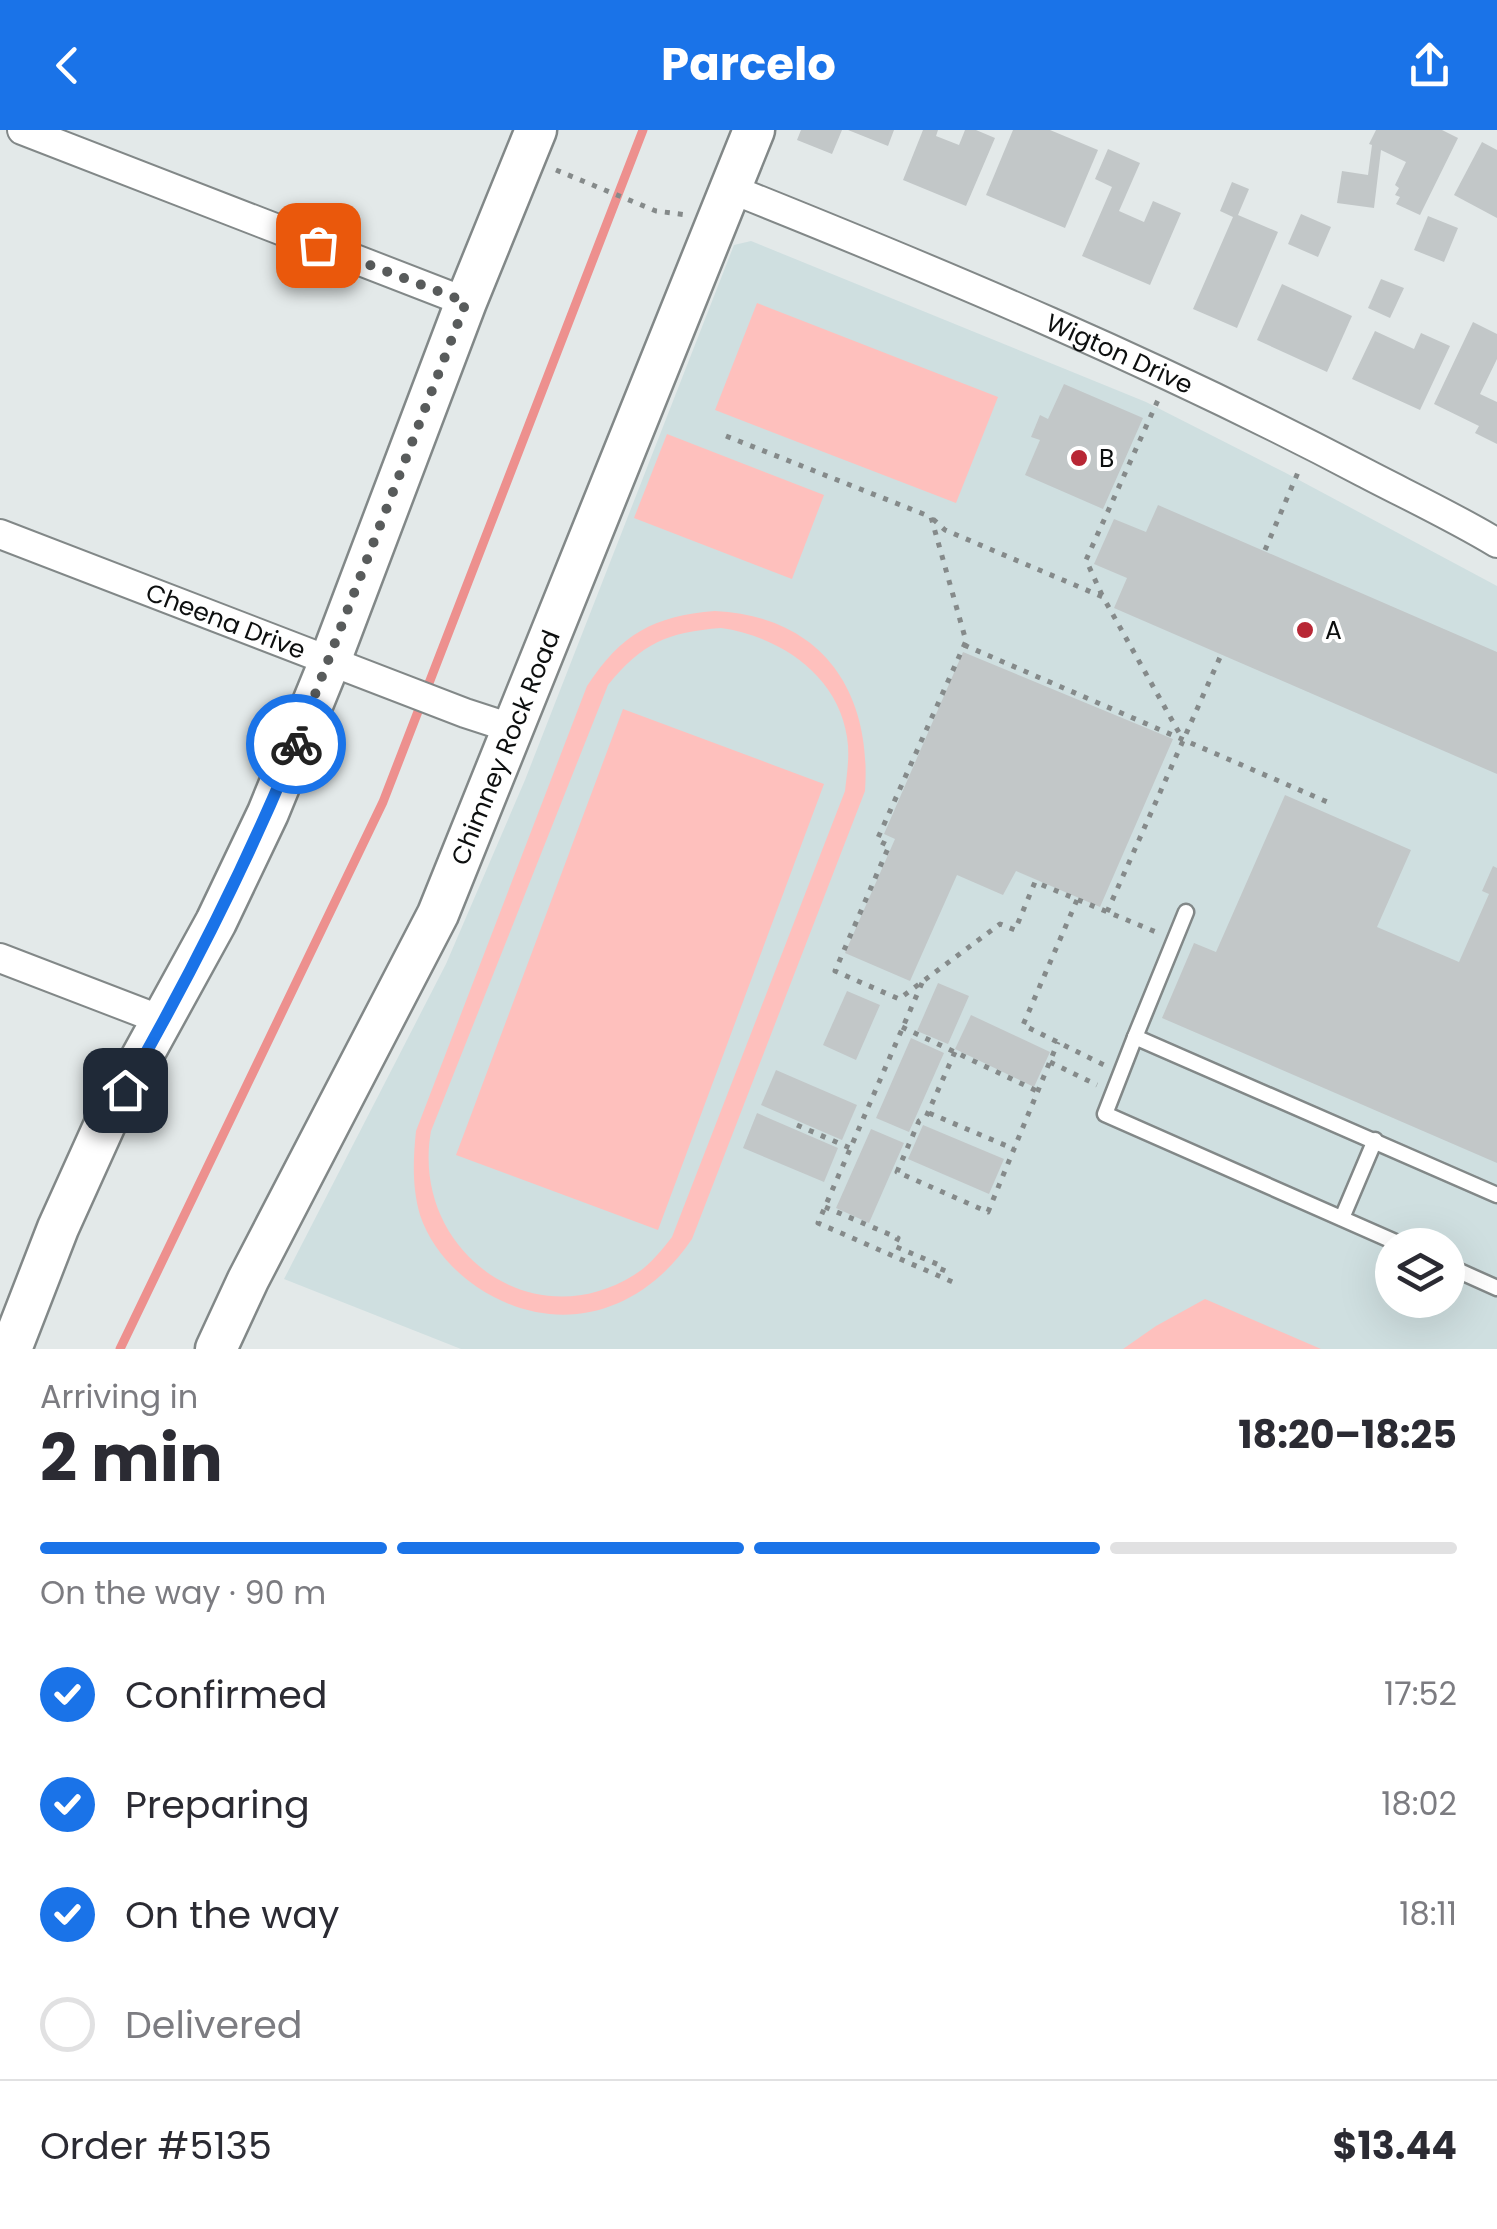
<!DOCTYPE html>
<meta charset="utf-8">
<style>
body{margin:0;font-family:Poppins,sans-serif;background:#f7f7f7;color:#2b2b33;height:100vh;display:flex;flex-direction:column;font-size:38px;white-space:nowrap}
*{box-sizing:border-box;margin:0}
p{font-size:32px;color:#7c7c81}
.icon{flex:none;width:55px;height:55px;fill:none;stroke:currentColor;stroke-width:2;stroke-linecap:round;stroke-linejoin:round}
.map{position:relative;height:1219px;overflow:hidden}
.side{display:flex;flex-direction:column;background:#fff;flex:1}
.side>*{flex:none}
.fabs{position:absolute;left:1375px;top:1098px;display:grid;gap:20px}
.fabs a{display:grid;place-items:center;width:90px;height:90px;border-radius:50%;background:#fff;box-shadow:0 10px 40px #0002;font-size:50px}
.pin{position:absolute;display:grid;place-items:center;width:85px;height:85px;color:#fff;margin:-42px;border-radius:20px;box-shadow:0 5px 15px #0006}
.courier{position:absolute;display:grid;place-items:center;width:100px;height:100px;margin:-50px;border:8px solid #1a73e8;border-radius:50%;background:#fff;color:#222;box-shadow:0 2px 12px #0007}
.overview em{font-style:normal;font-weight:700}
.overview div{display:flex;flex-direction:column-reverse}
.overview{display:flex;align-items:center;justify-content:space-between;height:170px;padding:0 40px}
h1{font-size:65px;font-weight:700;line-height:75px}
.bar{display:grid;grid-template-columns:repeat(4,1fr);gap:15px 10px;align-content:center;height:120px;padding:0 40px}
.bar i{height:12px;border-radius:8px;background:#e1e1e2}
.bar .on{background:#1a73e8}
.bar p{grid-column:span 4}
.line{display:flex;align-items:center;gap:25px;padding:0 40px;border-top:2px solid #e1e1e2}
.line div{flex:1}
ol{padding:0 40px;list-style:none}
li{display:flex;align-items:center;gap:30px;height:110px}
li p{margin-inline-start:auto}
li .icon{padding:10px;border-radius:50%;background:#1a73e8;color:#fff;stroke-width:4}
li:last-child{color:#7c7c81}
li i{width:55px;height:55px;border:5px solid #e1e1e2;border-radius:50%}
header{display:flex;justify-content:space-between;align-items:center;height:130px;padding:0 40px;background:#1a73e8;color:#fff;font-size:45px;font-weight:700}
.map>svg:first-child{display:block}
</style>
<header><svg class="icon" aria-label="back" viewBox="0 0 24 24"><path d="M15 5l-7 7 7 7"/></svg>Parcelo<svg class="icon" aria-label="share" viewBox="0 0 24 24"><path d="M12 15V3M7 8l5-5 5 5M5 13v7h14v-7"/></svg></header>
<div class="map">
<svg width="1497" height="1219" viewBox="0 0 1497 1219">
<rect width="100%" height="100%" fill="#e3e9e9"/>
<path fill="#cfdfe0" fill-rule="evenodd" d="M751,111L1146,272L1284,342L1497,456V1219H461L284,1149L446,834L525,650L734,115ZM1392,1115H1448V1170H1392Z"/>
<g fill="#fec0bd" fill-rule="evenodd">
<path d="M757,173L998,267L956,373L715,280Z"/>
<path d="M667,304L824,365L792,449L634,388Z"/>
<path d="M715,481C821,486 872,560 865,661L692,1109C641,1185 555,1209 477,1157C452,1140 430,1115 420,1085C412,1058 413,1029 416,1001L587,556C621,504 653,486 715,481ZM721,498C779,506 838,545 847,607C850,625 847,643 845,661L672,1107C661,1121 649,1136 634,1145C530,1210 410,1118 431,1001L608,555C642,513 668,502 721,498Z"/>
<path d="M623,579L824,654L658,1100L456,1025Z"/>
<path d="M1205,1169L1321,1219H1123L1156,1196Z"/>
</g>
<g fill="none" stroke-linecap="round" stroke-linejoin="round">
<path stroke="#ed908e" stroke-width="9" d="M120,1219L383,672L643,0"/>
</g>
<g fill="#c2c7c8">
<path d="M801,0H842L832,24L797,10Z"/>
<path d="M848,0H894L888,16Z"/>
<path d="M923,0H938L936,6L959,15L965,0H976L995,8L966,76L903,50Z"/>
<path d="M1013,0H1050L1098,20L1065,98L986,65Z"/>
<path d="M1376,0H1442L1458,8L1420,85L1396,74L1400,67L1395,65L1399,58L1395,55L1406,32L1381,20L1374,78L1337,73L1342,41L1368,45L1372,15L1369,14Z"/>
<path d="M1482,12L1497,20V88L1454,65Z"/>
<path d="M1108,19L1140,33L1119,81L1144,92L1153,71L1181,83L1150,155L1082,126L1112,57L1095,49Z"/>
<path d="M1232,52L1249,59L1238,85L1278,102L1237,198L1193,179L1233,87L1220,81Z"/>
<path d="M1301,84L1331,97L1318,127L1288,114Z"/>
<path d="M1428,86L1458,98L1444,132L1414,120Z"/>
<path d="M1381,149L1404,158L1390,188L1368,178Z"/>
<path d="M1282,154L1352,186L1327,242L1257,210Z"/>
<path d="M1473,192L1497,204V229L1480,264L1497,272V314L1475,303L1479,296L1434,274Z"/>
<path d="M1375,201L1414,219L1421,203L1450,216L1420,280L1352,249Z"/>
<path d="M1064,254L1143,288L1103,379L1025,345L1040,310L1031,307L1040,285L1048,289Z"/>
<path d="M1158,375L1497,522V644L1114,478L1127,448L1094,434L1114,389L1146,402Z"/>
<path d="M963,522L1173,609L1100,777L1016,741L1003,765L957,745L910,851L845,823L895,709L884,704Z"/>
<path d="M1285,665L1411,720L1377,797L1459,832L1489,764L1482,761L1493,736L1497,738V1033L1162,888L1194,813L1216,822Z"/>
<path d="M938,853L969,866L948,914L917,901Z"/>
<path d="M847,861L880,875L856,930L823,915Z"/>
<path d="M971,885L1050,922L1034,957L955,919Z"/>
<path d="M911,908L944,923L909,1002L876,988Z"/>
<path d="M776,940L857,975L842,1010L761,975Z"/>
<path d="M757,983L838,1018L824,1052L743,1018Z"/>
<path d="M923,995L1004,1029L989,1064L908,1029Z"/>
<path d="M871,999L904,1013L869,1093L836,1078Z"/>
</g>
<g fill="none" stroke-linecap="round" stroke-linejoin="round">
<defs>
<g id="service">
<path d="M1135,907L1186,782"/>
<path d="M1342,1088L1375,1010"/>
<path d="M1402,1115L1105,984L1135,907L1497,1065"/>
<path d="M1448,1136L1497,1158"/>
</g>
<g id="minor">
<path d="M22,0L466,172"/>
<path id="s1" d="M731,59C946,145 1158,234 1363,342C1407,365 1454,387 1497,413"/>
<path id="s2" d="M0,404L465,583L511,598"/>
<path d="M0,828L164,891"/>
</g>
<g id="secondary">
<path d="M11,1219L58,1098L105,994L216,792L268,683L330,531L466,172L536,0"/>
<path id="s3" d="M216,1219L248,1150L438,784L754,0"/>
</g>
</defs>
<use href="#service" stroke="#828888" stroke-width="19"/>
<use href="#minor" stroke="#828888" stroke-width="32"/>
<use href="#secondary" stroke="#828888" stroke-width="45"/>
<g stroke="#858a8a" stroke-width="5" stroke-dasharray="5 8" stroke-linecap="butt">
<path d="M556,40L656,81L687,85"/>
<path d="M726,306L931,387L966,511L877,710L889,716L835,841L899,869L1000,794L1015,800L1035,752L1156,802"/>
<path d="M933,389L945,400L1103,467L1182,608"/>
<path d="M1265,420L1299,340"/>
<path d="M1102,465L1086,430L1158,270"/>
<path d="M964,515L1332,674"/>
<path d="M1077,770L1023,895L1104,935"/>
<path d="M1107,782L1221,525"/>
<path d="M922,853L818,1093L955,1153"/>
<path d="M902,897L1037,961"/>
<path d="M955,922L926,987L919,991L897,1042L988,1082L1058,912"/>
<path d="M1050,932L1097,955"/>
<path d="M929,983L1014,1019"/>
<path d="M797,995L850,1018"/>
<path d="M825,1077L898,1108L894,1116L944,1137L940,1147"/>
</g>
<use href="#service" stroke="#fff" stroke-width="14"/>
<use href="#minor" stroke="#fff" stroke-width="28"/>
<use href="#secondary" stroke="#fff" stroke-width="40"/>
</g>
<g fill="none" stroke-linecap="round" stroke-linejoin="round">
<path stroke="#585b5b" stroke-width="10" stroke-dasharray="0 18" d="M296,614L466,172L318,115"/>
<path stroke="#1a73e8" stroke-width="12" d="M125,960C189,848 247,734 296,614"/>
</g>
<g fill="#b82735" stroke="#fff" stroke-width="4">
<circle cx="1079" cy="328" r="10"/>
<circle cx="1305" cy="500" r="10"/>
</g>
<g text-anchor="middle" stroke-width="8" stroke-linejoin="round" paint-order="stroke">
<g font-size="25" fill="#0d0f0f" stroke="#fff">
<text dy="9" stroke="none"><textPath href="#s1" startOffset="422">Wigton Drive</textPath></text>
<text dy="9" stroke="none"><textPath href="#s2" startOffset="242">Cheena Drive</textPath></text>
<text dy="9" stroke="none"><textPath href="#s3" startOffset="668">Chimney Rock Road</textPath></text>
</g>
<g font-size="25" fill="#0d0f0f" stroke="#fff" text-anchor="start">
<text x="1099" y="337">B</text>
<text x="1325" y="509">A</text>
</g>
</g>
</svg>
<div class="fabs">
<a><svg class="icon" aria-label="layers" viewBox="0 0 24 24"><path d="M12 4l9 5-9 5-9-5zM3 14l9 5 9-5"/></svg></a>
</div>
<div class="pin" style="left:318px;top:115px;background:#ea580c"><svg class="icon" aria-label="bag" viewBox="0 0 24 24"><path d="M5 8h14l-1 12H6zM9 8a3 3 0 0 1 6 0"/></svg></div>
<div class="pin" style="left:125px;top:960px;background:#1f2937"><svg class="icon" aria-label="home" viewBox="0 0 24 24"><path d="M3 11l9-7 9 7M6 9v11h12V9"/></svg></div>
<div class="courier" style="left:296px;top:614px"><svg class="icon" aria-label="bike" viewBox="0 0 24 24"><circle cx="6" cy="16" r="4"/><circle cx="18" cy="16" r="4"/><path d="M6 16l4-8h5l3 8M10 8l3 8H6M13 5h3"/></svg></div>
</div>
<section class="side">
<div class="overview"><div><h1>2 min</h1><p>Arriving in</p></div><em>18:20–18:25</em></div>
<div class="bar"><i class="on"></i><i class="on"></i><i class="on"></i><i></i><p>On the way · 90 m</p></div>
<ol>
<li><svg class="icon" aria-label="check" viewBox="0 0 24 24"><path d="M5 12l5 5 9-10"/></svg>Confirmed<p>17:52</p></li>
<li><svg class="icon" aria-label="check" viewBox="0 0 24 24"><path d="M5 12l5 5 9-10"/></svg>Preparing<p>18:02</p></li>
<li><svg class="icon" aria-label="check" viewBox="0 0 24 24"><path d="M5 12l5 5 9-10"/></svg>On the way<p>18:11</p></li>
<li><i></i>Delivered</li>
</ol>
<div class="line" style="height:130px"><div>Order #5135</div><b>$13.44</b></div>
</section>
